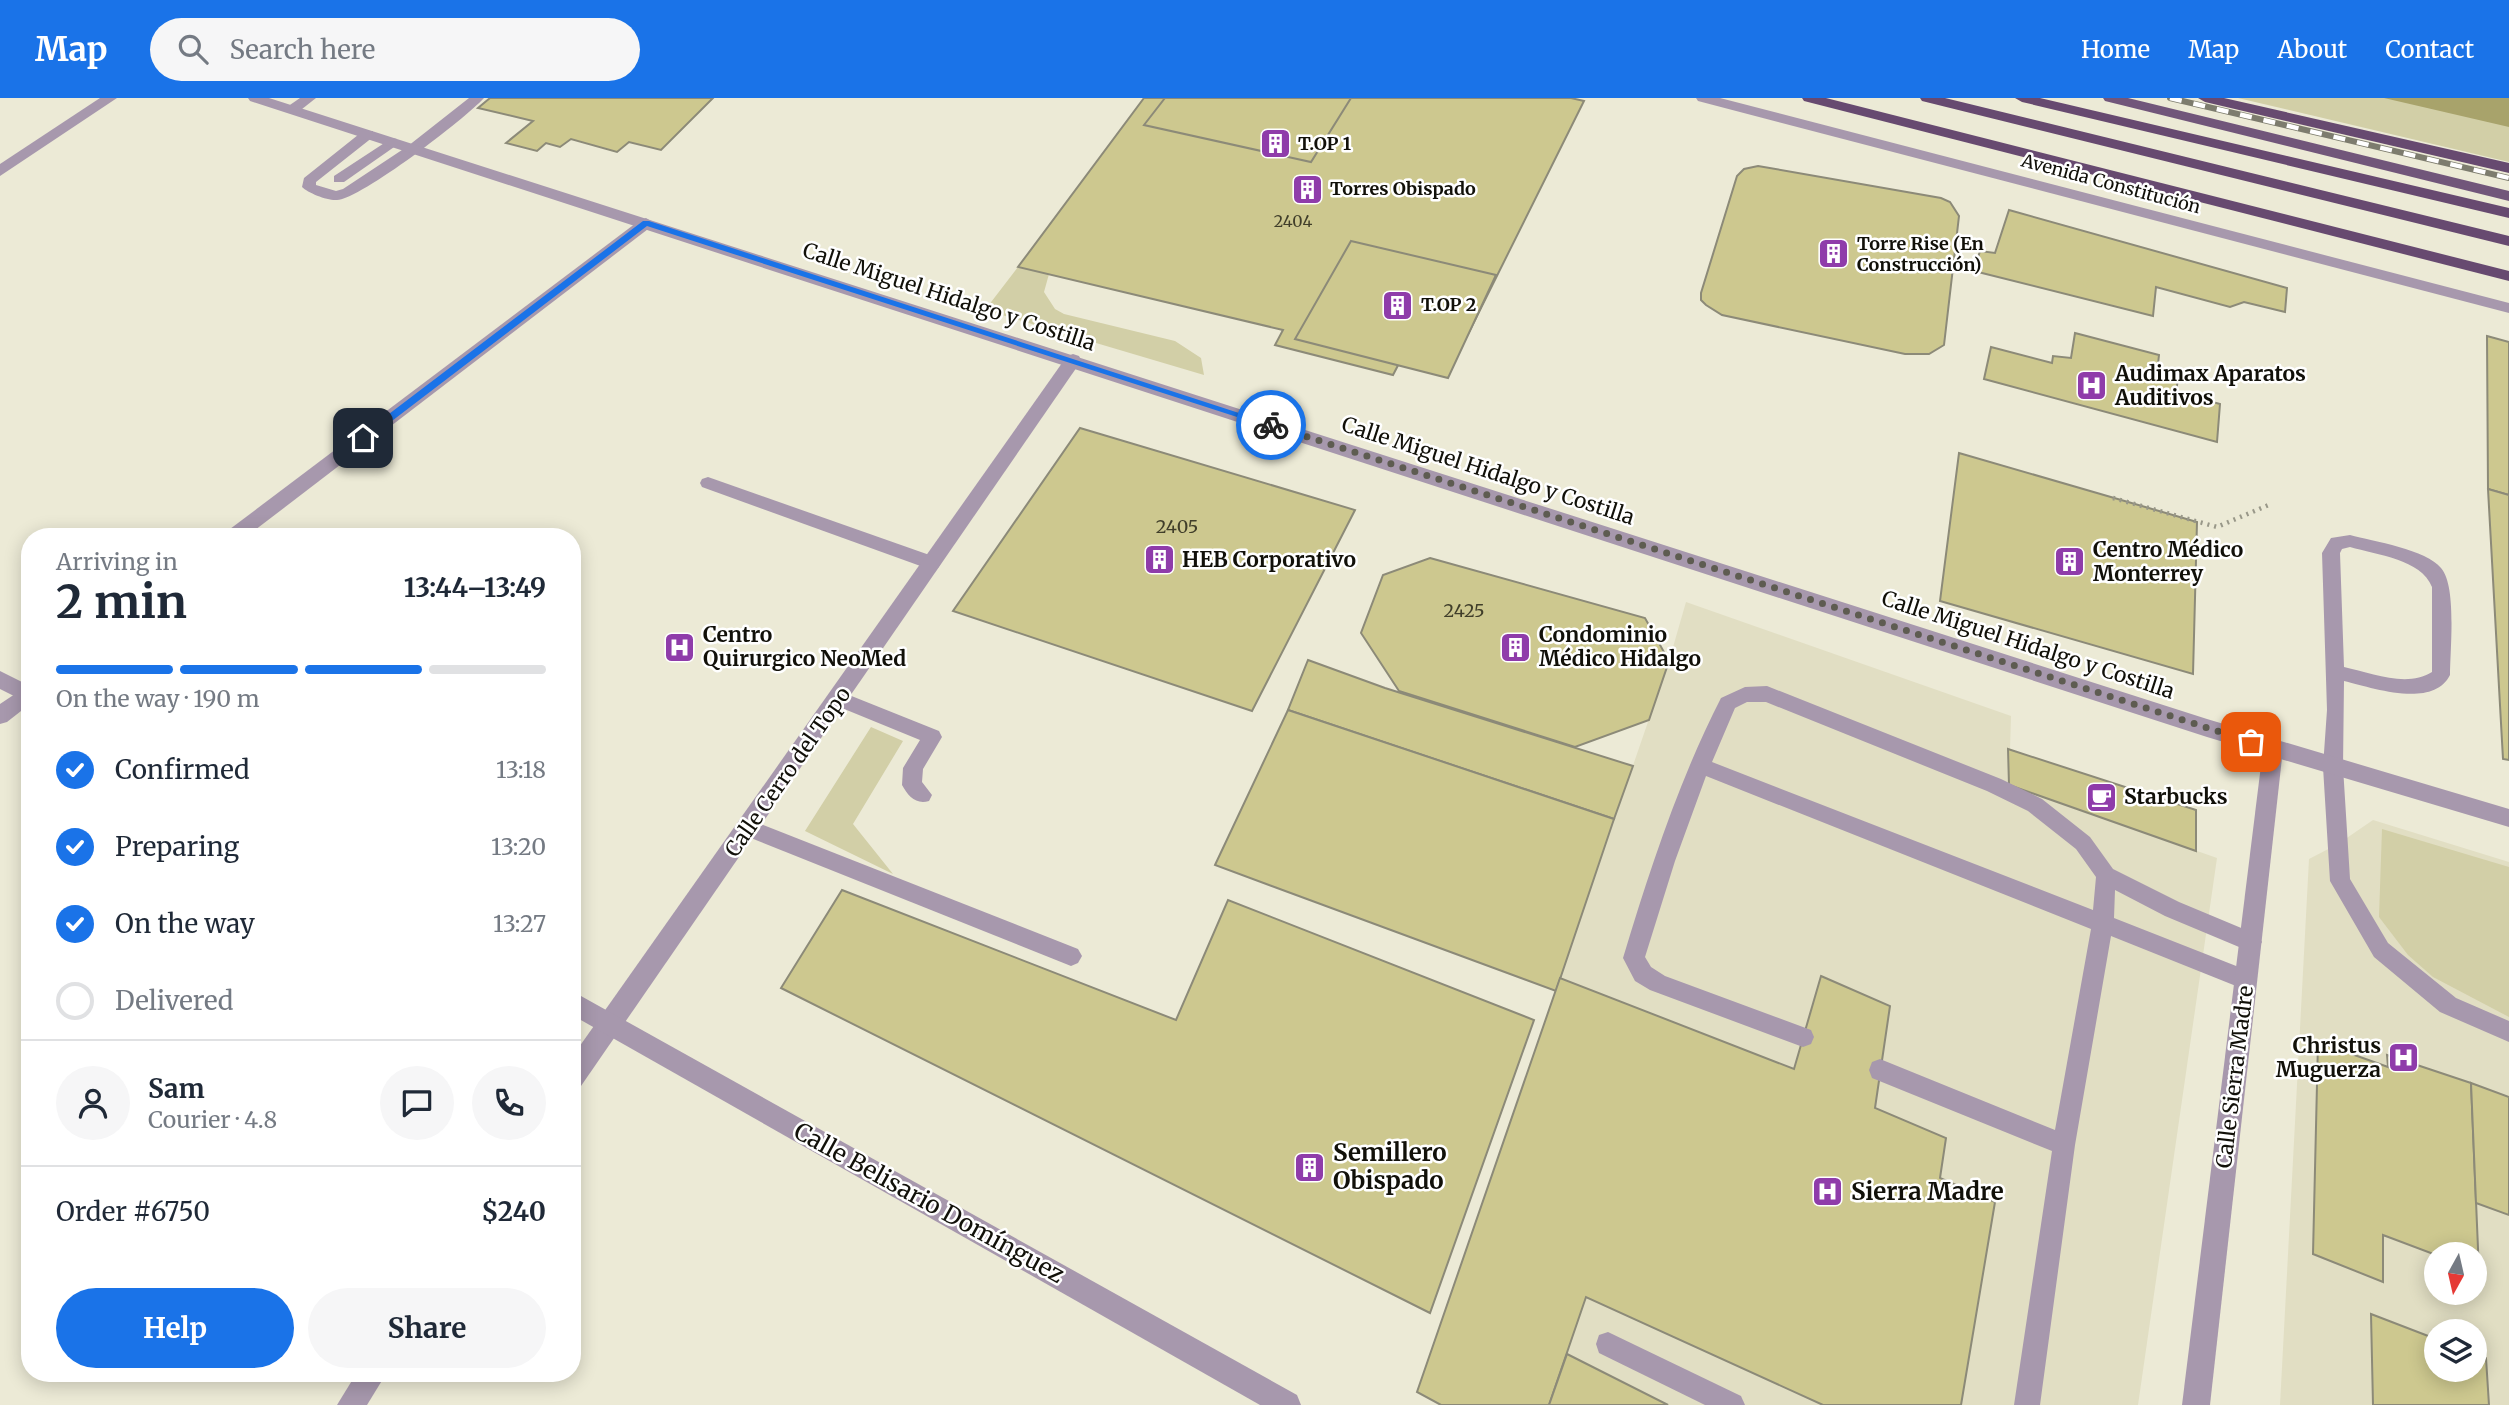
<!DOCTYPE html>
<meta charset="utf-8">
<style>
body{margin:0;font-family:Merriweather,serif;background:#f6f6f7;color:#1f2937;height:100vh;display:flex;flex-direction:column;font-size:26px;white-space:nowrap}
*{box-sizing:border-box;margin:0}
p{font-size:23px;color:#747a83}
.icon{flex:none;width:38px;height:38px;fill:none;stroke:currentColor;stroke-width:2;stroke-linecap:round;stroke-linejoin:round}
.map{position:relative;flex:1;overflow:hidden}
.panel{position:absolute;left:21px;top:430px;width:560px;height:854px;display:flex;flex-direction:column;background:#fff;border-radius:28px;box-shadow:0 4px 18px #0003}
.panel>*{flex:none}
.needle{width:46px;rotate:188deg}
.buttons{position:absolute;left:2424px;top:1144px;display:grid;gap:14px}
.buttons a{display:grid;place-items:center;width:63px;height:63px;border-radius:50%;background:#fff;box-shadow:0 4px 18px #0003;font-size:35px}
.pin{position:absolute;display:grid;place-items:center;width:60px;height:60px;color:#fff;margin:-30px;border-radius:14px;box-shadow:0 4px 10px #0006}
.courier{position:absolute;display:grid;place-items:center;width:70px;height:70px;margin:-35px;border:5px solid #1a73e8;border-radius:50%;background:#fff;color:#222;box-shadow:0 2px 9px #0007}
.overview em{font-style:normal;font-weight:700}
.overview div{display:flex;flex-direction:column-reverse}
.overview{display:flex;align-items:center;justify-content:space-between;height:119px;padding:0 35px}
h1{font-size:46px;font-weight:700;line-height:52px}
.bar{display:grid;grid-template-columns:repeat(4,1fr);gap:10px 7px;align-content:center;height:84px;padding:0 35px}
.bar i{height:9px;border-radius:5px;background:#e0e1e3}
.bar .current{background:#1a73e8}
.bar p{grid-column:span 4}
.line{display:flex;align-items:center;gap:18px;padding:0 35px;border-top:2px solid #e0e1e3}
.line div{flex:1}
.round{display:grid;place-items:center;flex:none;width:74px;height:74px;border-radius:37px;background:#f6f6f7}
ol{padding:0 35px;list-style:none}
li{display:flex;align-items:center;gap:21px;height:77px}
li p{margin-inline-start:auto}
li .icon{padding:7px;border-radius:50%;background:#1a73e8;color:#fff;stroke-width:4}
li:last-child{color:#747a83}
li i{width:38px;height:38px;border:4px solid #e0e1e3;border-radius:50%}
.action{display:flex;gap:14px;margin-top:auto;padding:14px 35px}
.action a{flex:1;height:80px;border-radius:42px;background:#1a73e8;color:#fff;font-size:28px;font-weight:700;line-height:80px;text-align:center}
.action a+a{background:#f6f6f7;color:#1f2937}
header{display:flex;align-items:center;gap:42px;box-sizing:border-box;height:98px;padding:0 35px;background:#1a73e8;color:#fff}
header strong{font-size:33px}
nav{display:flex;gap:38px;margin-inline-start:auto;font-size:24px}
.search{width:490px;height:63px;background:#f6f6f7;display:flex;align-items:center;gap:18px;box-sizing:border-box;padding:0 24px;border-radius:38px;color:#747a83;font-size:26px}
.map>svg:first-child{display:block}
</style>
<header>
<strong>Map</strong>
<div class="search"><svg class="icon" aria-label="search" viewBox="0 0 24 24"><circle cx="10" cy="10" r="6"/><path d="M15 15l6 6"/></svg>Search here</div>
<nav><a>Home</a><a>Map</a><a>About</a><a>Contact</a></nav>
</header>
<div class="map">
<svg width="2509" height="1307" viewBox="0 0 2509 1307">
<rect width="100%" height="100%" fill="#ecead6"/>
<g fill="#e1dec3" fill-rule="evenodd">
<path d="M1686,504L2011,618L2009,687L2217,760L2138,1307H1441L1417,1294L1669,563Z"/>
<path d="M2373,722L2509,764V1307H2280L2309,761L2338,746ZM2436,1157H2474V1195H2436ZM2436,1234H2474V1272H2436Z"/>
</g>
<g fill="#d2cfa7">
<path d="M2238,0H2509V64Z"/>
<path d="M1018,169L1049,176L1044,194L1055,211L1064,216L1175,243L1201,260L1204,277L985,212Z"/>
<path d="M871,629L903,643L853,726L893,776L805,733Z"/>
<path d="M2382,731L2509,769V919L2433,879L2408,857L2379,819Z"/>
</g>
<path fill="#a8a36b" d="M2384,0H2509V29Z"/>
<g fill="#cdc88f" stroke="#8c8a78" stroke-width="2">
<path d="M490,0H713L661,52L629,44L617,54L571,41L560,49L546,45L537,53L506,45L533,23L478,10Z"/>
<path d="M1144,0H1571L1584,3L1468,236L1420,225L1393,277L1275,247L1283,232L1018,169Z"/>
<path d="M1165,0H1351L1311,64L1144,27Z"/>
<path d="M1758,68L1941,100L1950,104L1959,118L1944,247L1929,256H1905L1722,217L1706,207L1701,202V195L1737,78L1744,71Z"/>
<path d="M2009,112L2287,190L2285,214L2244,204L2230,209L2156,189L2153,218L1974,173L1980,153L1995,155Z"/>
<path d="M1351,143L1496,177L1448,280L1295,241Z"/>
<path d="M2075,235L2159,257L2157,275L2178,281L2176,294L2220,306L2217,344L1984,281L1991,249L2052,265L2053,258L2071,260Z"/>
<path d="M2487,238L2509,244V397L2488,391Z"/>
<path d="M1080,330L1355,412L1252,613L953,513Z"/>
<path d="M1959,355L2197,424L2193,576L1940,503Z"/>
<path d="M2488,391L2509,397V662L2503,661Z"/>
<path d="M1430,460L1645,520L1669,563L1649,622L1575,649L1399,593L1361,535L1383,477Z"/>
<path d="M1308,562L1385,590L1633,668L1614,721L1288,612Z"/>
<path d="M1288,612L1614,721L1556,893L1215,767Z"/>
<path d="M2008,651L2196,712V753L2009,687Z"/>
<path d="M842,792L1176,922L1228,802L1534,922L1430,1215L781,890Z"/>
<path d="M1821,878L1890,908L1875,1010L1946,1040L1940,1080L1995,1104L1961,1307H1823L1586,1199L1549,1307H1441L1417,1294L1560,880L1794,971Z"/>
<path d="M2318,944L2388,969L2387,957L2471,985L2479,1174L2474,1172V1157H2436L2383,1137V1184L2313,1156Z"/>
<path d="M2471,985L2509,999V1117L2476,1105Z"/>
<path d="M2371,1216L2436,1241V1272H2474V1256L2486,1260L2489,1307H2373Z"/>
<path d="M1567,1256L1668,1307H1549Z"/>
</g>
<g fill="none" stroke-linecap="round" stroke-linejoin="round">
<path stroke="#999889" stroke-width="4.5" stroke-dasharray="2 5" stroke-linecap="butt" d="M2113,400L2217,429L2271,406"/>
<g fill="#a798ad" fill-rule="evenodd">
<path d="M300,0H316L297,15H287V9Z"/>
<path d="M469,0H484C466,20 361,101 337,102C328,103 308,95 302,89L304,80L363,33H373V39L316,84V87L336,93L343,91L408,48Z"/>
<path d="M392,40L397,41V47L344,84H334V78Z"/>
<path d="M708,379L938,460L941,465L938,470H926L702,389L700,385L702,381Z"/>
<path d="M2350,437C2373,443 2427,452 2441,470C2457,488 2450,552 2450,577C2433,611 2373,590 2344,583L2343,669L2350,781L2388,845L2456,900L2509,923V944L2440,914L2374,859L2330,783L2323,669L2327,612L2322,455L2331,440ZM2350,449C2377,457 2421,461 2432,489V574C2407,590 2371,575 2344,569L2340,455L2342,451Z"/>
<path d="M1767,588L2001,681L2042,701L2090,739L2113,771L2179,804L2258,837L2262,844L2258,851L2251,854L2165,818L2115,792L2114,820L2254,875L2257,882L2254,889L2246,892L2111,838L2075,1047L2040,1307H2014L2052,1053L1872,980L1869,972L1872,964L1880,961L2055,1032L2091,831L1706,678L1675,763L1645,859L1651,869L1665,878L1811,932L1814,939L1811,946L1803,949L1650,892L1635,883L1623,860C1650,771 1679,682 1721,600L1745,589ZM1747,604H1766L1987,693L2028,713L2076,751L2096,779L2093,812L1712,664L1735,610Z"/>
<path d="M839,593L939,633L942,639L923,671L922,684L932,697L929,703C916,707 908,698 902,687L903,670L920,642L832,606L830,601L832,596Z"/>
<path d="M748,721L1078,851L1082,858L1078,865L1071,868L741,736L738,730L741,724Z"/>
<path d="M1608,1234L1741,1298L1745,1307H1705L1599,1255L1596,1246L1599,1237Z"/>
</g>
<g fill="#a798ad" fill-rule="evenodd">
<path d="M100,0H117L0,78V66Z"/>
<path d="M646,120L654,125L652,128L246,439H224L226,434L640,122Z"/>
<path d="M1073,256L1079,258L1081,262L1079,266L581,988L572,992V959L1067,258Z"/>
<path d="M30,586V606L7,624L0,626V606Z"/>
<path d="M2273,642L2280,645L2283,651L2210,1307H2182L2263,651L2266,645Z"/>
<path d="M356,1276H386L367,1307H337Z"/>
</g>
<g fill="#a798ad" fill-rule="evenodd">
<path d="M248,0H269L2207,621L2509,711V729L2207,639L250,3Z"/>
<path d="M1696,0H1720L2509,205V215L1698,3Z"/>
<path d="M0,573L30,588V606L0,591Z"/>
<path d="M572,893L1297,1297L1301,1307H1260L572,917Z"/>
</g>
<path fill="#71567a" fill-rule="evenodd" d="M2103,0H2128L2509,93V103L2105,3Z"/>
<g fill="#674a70" fill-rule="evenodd">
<path d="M1802,0H1826L2509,173V183L1804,3Z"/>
<path d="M1920,0H1945L2509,138V148L1922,3Z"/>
<path d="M2015,0H2040L2509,110V120L2022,4Z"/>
<path d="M2198,0H2224L2509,65V75L2205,4Z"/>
</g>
<defs>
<path id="rail" d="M2170,0L2509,80"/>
</defs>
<use href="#rail" stroke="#7d7c6e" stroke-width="6"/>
<use href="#rail" stroke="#fff" stroke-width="4.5" stroke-dasharray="12" stroke-linecap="butt"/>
</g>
<path fill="#1a73e8" d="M643,123H649L1276,327L1268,329L647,128L367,342H360V338Z"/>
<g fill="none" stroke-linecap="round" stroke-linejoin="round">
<path stroke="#5e5c51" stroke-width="7" stroke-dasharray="0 12.6" d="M1271,327L2251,644"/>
</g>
<defs>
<symbol id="building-square" viewBox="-11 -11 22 22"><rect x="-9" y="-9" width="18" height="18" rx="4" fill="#8f3caa" stroke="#fff"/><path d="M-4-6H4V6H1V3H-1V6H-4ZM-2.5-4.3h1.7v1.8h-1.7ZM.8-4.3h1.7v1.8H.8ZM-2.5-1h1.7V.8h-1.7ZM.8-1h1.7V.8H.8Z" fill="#fff"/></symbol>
<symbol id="hospital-square" viewBox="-11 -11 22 22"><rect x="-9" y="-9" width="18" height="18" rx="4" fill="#8f3caa" stroke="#fff"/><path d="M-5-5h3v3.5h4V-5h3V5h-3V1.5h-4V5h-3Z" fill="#fff"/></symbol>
<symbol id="cafe-square" viewBox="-11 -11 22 22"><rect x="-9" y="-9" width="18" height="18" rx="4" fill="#8f3caa" stroke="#fff"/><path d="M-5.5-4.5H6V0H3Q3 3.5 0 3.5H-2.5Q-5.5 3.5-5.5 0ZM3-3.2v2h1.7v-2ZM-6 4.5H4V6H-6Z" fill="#fff"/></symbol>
</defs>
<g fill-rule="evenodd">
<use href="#building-square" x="1258" y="28" width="35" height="35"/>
<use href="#building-square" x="1290" y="74" width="35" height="35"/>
<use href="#building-square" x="1816" y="138" width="35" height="35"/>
<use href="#building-square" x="1380" y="190" width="35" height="35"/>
<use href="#hospital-square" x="2074" y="270" width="35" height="35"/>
<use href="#building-square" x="1142" y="444" width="35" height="35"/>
<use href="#building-square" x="2052" y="446" width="35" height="35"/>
<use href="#hospital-square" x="662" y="532" width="35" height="35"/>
<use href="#building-square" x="1498" y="532" width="35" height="35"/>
<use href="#cafe-square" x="2084" y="682" width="35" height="35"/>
<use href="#hospital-square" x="2386" y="942" width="35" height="35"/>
<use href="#building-square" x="1292" y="1052" width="35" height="35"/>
<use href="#hospital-square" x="1810" y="1076" width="35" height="35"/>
</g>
<g text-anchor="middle" stroke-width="5" stroke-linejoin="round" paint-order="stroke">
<g font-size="16" fill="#403e2a">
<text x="1293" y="129">2404</text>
</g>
<g font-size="18" font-weight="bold" fill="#111009" stroke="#fff" text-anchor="start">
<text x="1298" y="52">T.OP 1</text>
<text x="1330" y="97">Torres Obispado</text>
<text x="1857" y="152">Torre Rise (En<tspan x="1857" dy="21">Construcción)</tspan></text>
<text x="1421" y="213">T.OP 2</text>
</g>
<g font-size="18" fill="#111009" stroke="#fff">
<text transform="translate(2111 86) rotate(15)" y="6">Avenida Constitución</text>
</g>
<g font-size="18" fill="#403e2a">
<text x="1177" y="435">2405</text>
<text x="1464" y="519">2425</text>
</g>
<g font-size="21" fill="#111009" stroke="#fff">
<text transform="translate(949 199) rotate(18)" y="7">Calle Miguel Hidalgo y Costilla</text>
<text transform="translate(1488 373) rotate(18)" y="7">Calle Miguel Hidalgo y Costilla</text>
<text transform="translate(2028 547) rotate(18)" y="7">Calle Miguel Hidalgo y Costilla</text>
<text transform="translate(788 674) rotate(-55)" y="7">Calle Cerro del Topo</text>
<text transform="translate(2235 979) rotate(-83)" y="7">Calle Sierra Madre</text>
</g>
<g font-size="21" font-weight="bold" fill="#111009" stroke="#fff" text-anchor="start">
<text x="2115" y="283">Audimax Aparatos<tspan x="2115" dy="24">Auditivos</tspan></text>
<text x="2093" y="459">Centro Médico<tspan x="2093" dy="24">Monterrey</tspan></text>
<text x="1182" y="469">HEB Corporativo</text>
<text x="703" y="544">Centro<tspan x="703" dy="24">Quirurgico NeoMed</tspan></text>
<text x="1539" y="544">Condominio<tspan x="1539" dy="24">Médico Hidalgo</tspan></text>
<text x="2124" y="706">Starbucks</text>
<text x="2381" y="955" text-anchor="end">Christus<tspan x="2381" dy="24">Muguerza</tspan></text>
</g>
<g font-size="24" font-weight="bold" fill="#111009" stroke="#fff" text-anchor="start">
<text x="1333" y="1063">Semillero<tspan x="1333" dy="28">Obispado</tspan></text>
<text x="1851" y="1102">Sierra Madre</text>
</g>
<g font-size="24" fill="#111009" stroke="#fff">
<text transform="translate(929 1105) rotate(29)" y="8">Calle Belisario Domínguez</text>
</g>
</g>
</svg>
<div class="buttons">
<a><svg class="needle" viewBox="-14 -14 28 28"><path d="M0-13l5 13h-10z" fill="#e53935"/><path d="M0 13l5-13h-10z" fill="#747a83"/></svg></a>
<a><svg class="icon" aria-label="layers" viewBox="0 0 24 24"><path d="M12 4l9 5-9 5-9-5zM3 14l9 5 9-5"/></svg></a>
</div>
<div class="pin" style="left:2251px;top:644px;background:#ea580c"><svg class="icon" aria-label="bag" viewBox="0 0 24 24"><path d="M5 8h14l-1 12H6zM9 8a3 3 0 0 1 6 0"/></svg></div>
<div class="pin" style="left:363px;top:340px;background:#1f2937"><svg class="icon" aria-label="home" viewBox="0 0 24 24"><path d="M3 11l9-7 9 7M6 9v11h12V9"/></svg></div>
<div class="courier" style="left:1271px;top:327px"><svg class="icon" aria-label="bike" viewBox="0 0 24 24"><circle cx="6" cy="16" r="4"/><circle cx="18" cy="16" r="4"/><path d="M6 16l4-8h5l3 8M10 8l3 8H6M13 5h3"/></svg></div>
<section class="panel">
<div class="overview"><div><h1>2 min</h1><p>Arriving in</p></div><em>13:44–13:49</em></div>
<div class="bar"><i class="current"></i><i class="current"></i><i class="current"></i><i></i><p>On the way · 190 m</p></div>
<ol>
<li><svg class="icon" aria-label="check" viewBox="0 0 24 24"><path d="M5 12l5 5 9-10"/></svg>Confirmed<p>13:18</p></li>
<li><svg class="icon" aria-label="check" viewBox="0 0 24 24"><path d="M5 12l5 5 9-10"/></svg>Preparing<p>13:20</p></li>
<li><svg class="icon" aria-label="check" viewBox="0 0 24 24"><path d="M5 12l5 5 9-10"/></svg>On the way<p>13:27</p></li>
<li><i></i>Delivered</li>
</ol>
<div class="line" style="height:126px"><a class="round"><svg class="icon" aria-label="person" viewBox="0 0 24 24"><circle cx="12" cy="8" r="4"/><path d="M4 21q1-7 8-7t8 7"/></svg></a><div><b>Sam</b><p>Courier · 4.8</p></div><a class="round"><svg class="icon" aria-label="chat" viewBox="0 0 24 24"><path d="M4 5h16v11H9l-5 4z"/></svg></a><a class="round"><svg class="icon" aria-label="phone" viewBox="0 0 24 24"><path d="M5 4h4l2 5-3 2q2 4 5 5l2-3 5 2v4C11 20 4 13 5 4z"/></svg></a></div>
<div class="line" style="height:91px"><div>Order #6750</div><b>$240</b></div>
<div class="action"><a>Help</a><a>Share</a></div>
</section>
</div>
